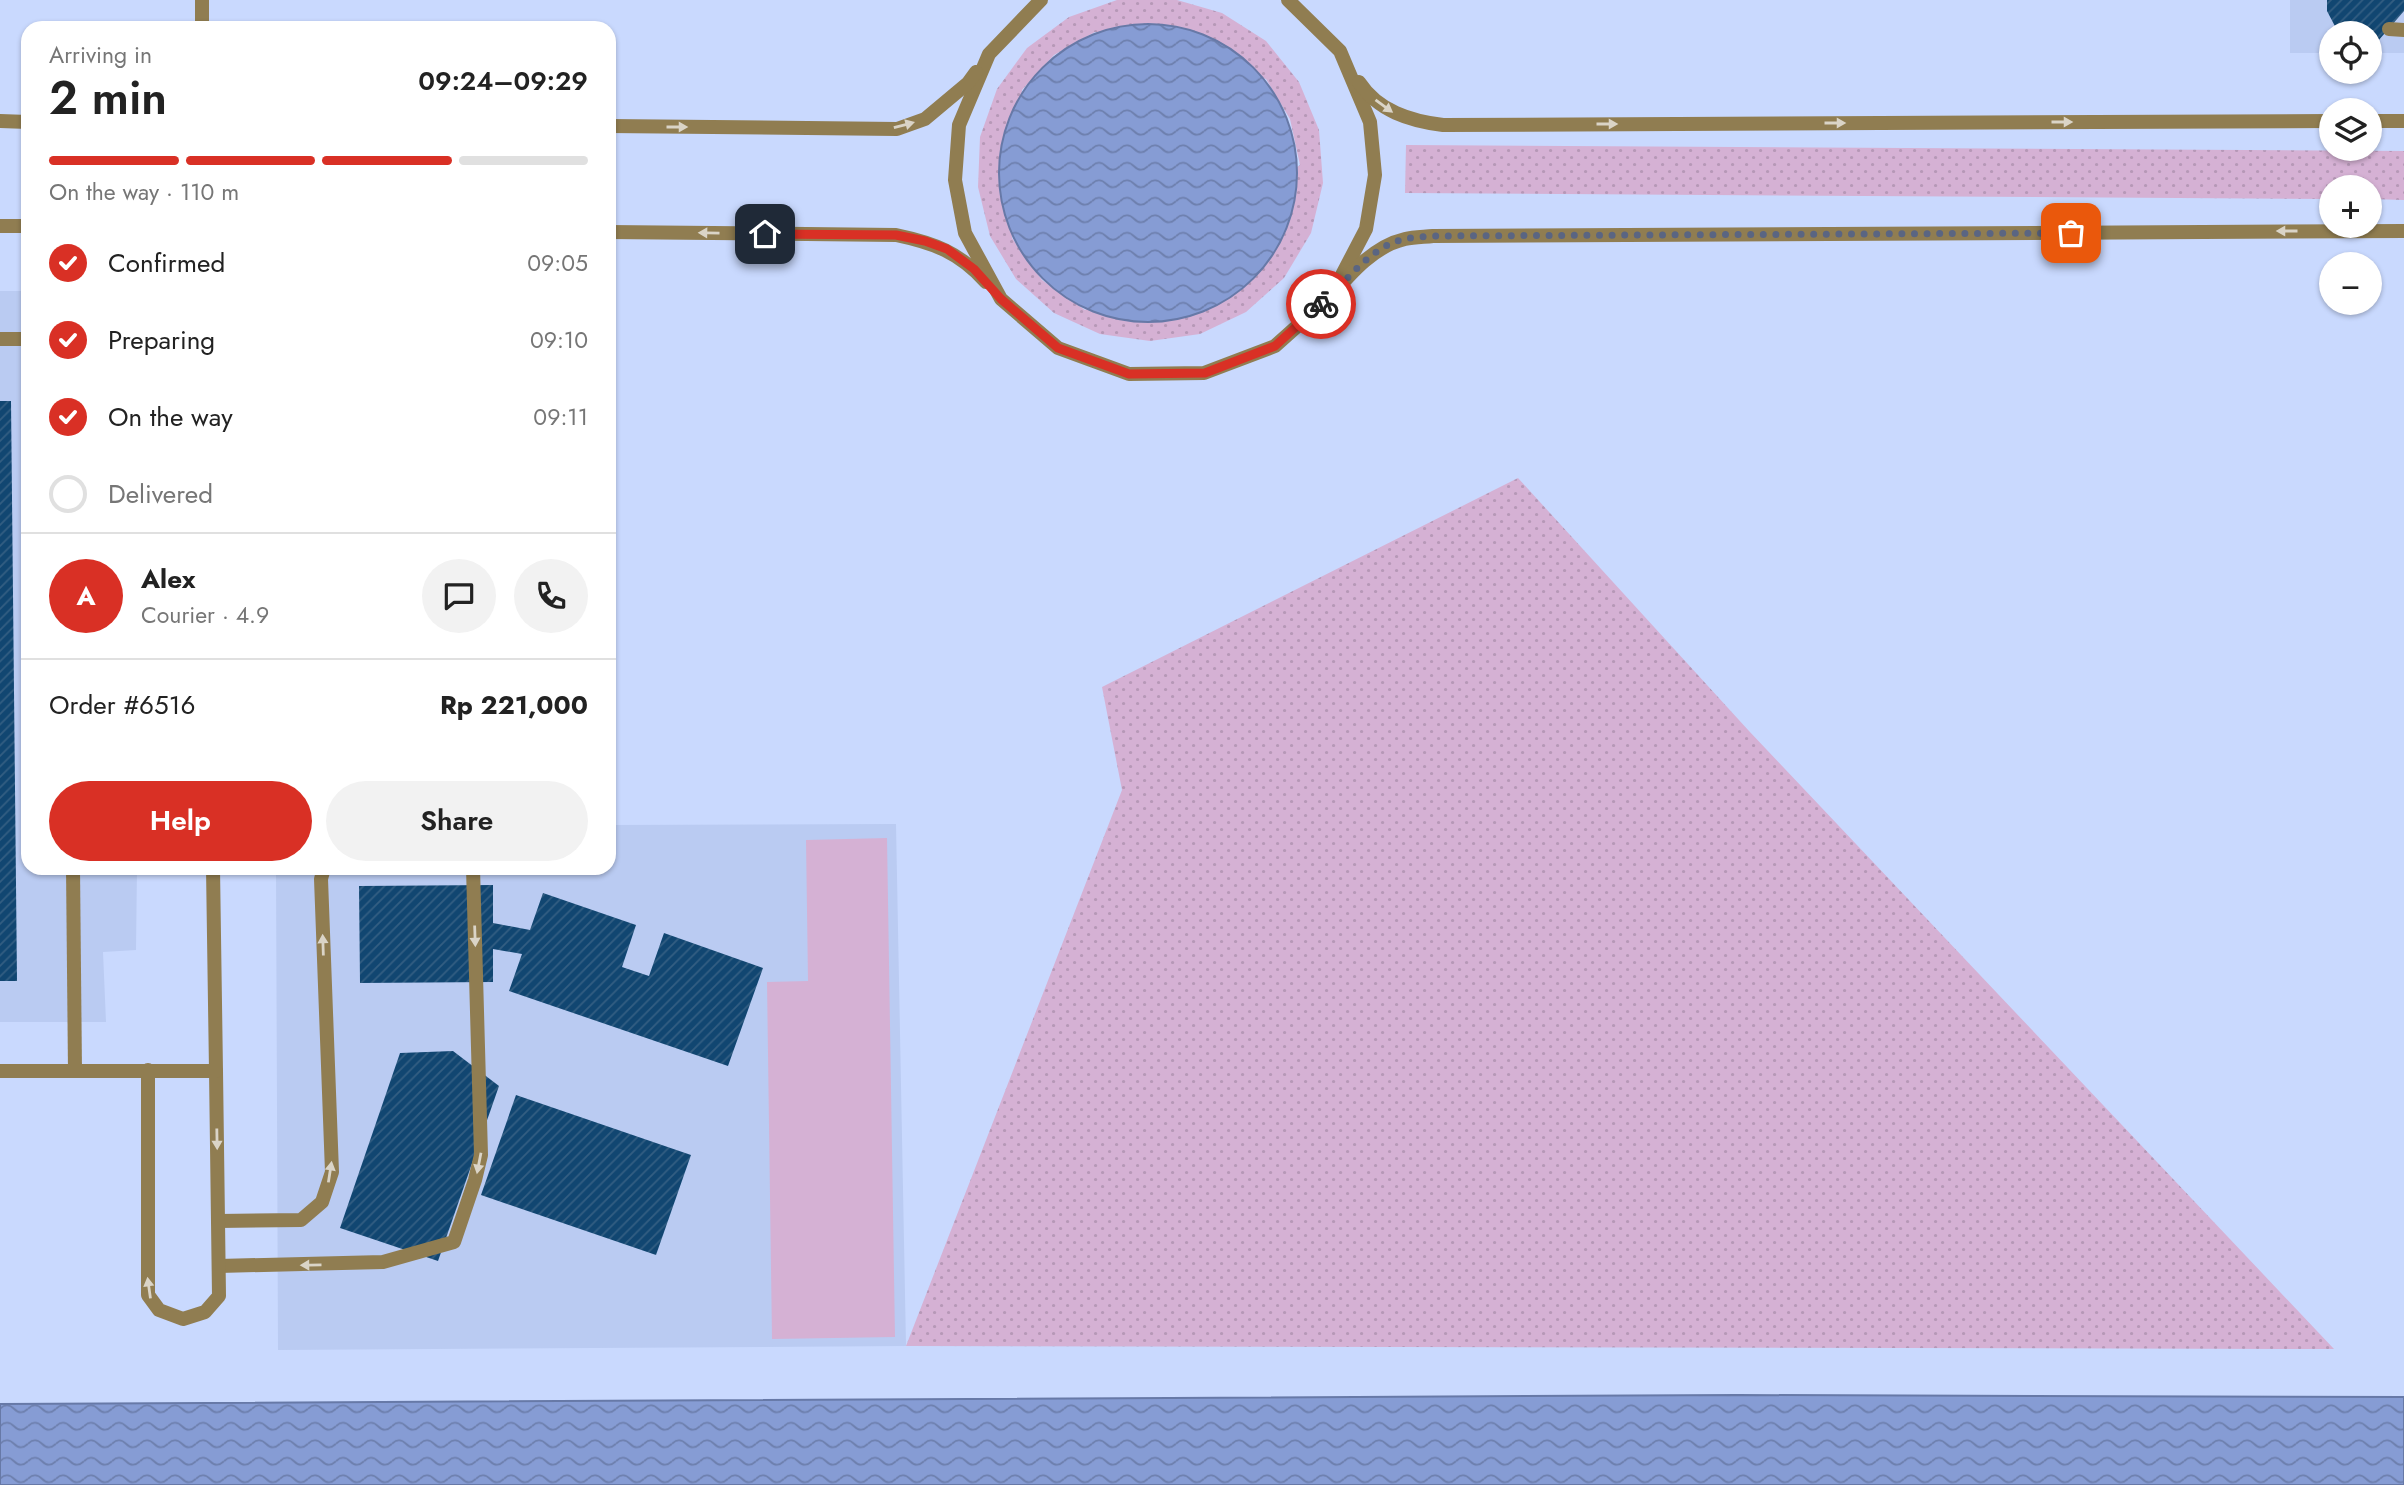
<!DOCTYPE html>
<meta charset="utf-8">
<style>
body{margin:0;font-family:Jost,sans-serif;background:#f2f2f2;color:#222;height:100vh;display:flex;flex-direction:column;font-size:26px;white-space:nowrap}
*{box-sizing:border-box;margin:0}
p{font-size:23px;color:#767676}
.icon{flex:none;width:38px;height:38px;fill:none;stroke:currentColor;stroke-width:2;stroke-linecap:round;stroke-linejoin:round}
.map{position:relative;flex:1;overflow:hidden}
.sheet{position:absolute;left:21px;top:21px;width:595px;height:854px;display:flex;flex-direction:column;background:#fff;border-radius:21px;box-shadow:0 2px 5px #0004}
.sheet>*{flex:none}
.buttons{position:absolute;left:2319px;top:21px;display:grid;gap:14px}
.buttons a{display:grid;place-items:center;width:63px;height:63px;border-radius:50%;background:#fff;box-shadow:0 2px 5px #0004;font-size:35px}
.pin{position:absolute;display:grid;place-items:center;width:60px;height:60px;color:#fff;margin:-30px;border-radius:14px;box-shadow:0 4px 10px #0006}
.courier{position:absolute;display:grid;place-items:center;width:70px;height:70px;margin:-35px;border:5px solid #d93025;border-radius:50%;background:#fff;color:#222;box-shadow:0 2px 9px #0007}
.overview em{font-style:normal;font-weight:600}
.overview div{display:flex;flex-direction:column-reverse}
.overview{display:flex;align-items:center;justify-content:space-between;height:119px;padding:0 28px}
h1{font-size:46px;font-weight:600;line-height:52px}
.bar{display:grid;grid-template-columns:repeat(4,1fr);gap:10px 7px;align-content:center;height:84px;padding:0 28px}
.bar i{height:9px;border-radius:5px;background:#e0e0e0}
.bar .on{background:#d93025}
.bar p{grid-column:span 4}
.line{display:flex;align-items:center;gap:18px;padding:0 28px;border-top:2px solid #e0e0e0}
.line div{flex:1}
.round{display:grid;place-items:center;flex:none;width:74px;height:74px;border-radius:37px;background:#f2f2f2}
ol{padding:0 28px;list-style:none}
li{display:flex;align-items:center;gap:21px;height:77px}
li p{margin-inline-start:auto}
li .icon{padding:7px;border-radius:50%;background:#d93025;color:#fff;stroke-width:4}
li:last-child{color:#767676}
li i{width:38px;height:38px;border:4px solid #e0e0e0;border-radius:50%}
.button{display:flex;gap:14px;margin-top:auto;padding:14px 28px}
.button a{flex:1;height:80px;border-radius:42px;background:#d93025;color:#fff;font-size:28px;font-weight:600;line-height:80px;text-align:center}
.button a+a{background:#f2f2f2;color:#222}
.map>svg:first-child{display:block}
</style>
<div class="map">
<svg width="2404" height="1485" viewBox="0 0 2404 1485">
<defs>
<pattern id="grass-dots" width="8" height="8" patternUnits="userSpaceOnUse" patternTransform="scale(1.75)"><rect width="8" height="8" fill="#d5b1d4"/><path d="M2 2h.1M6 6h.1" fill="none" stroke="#b698b7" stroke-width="1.8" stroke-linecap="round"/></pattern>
<pattern id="water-waves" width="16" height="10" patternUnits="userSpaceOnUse" patternTransform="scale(1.75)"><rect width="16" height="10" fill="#869cd4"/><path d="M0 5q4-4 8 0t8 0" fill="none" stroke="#6d7fad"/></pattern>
<pattern id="building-hatch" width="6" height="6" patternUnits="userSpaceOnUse" patternTransform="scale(1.75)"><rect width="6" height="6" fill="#114671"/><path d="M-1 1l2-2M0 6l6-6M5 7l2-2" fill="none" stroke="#335e82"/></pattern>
</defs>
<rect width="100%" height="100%" fill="#c9d9fe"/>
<g fill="#bacbf2">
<path d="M2290,0H2404V53H2370V33H2331V53H2290Z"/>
<path d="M0,291H28V868H137L136,950L103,952L106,1022H0Z"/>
<path d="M896,824L906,1346L278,1350L276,868H609V825Z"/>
</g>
<g fill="url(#grass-dots)" fill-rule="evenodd">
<path d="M1117,0H1177L1222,13L1266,41L1299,82L1319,130L1323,183L1311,233L1284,278L1246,312L1200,334L1150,341L1100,334L1054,313L1016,279L990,236L978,187L980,137L997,89L1027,48L1069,17ZM1095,32L1266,79L1290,119L1300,165L1085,310L1042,280L1012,238L1022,90L1054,55Z"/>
<path d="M1406,145L2404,151V200L2370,199V187H2331V199L1405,193Z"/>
<path d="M1518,478L1749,731L2334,1349L906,1346L1122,790L1102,687Z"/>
</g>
<path fill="#d5b1d4" d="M887,838L895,1337L772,1339L767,982L808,981L806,840Z"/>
<g fill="url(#water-waves)" stroke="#6779a7" stroke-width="2">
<circle cx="1148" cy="173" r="149"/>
<path d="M1738,1395L2404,1397V1485H0V1404Z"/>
</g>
<g fill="url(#building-hatch)">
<path d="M2327,0H2404V11L2378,41L2370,43V33L2338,32L2327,11Z"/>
<path d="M0,401H11L17,981H0Z"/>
<path d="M493,885V923L530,930L543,893L636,925L622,967L649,976L664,933L763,968L728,1066L509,991L522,954L493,949V982L360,983L359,886Z"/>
<path d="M453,1051L499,1086L438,1261L340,1228L400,1053Z"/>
<path d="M516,1095L691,1155L656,1255L481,1195Z"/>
</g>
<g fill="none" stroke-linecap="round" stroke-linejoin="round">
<g stroke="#907d51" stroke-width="14">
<path d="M2389,29L2404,30"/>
<path d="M0,339H28"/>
<path d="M73,868L75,1071"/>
<path d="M218,1221L301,1220L322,1202L332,1172L321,879L324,868"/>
<path d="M219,1266L383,1262L454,1242L475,1180L481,1155L473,868"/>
</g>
<g stroke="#907d51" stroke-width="14">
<path d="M1041,0L989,54L959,125L955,180L965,233L1001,299L1058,348L1129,374L1204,373L1275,346L1331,296L1366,229L1375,175L1370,122L1340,51L1288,0"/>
<path d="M202,28V0"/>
<path d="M1359,82C1378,111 1410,121 1443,125L2331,121"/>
<path d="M0,121L28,122"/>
<path d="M2370,121H2404"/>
<path d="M609,126L897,129L925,119L968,83L976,72"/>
<path d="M0,226H28"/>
<path d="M609,232L896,235C934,243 959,252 986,282"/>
<path d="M1331,296C1351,273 1374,246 1405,239C1414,237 1424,237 1433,236L2404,231"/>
<path d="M148,1070V1295L159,1310L183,1319L205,1312L219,1296L216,1071"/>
<path d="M0,1071H216L213,868"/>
</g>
</g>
<defs><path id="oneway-solid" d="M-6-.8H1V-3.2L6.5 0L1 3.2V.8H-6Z" transform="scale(1.75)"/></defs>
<g fill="#dad4c7">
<use href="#oneway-solid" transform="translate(1384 106) rotate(36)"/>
<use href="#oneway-solid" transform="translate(2062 122)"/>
<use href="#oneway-solid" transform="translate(1835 123)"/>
<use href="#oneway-solid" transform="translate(1607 124)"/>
<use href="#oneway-solid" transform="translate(904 125) rotate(-15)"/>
<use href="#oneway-solid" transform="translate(677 127)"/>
<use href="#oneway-solid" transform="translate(2287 231) rotate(180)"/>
<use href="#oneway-solid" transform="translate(709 233) rotate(-179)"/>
<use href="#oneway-solid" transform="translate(475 936) rotate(88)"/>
<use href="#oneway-solid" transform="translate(323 945) rotate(-92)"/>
<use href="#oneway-solid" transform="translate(217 1139) rotate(89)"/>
<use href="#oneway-solid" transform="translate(479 1163) rotate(101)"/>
<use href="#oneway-solid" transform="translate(330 1172) rotate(-81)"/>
<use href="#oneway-solid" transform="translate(311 1265) rotate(179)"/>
<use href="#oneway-solid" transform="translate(149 1288) rotate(-98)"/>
</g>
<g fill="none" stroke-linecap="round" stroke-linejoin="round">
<path stroke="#5a6582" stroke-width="7" stroke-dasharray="0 12.6" d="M1321,304C1348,281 1368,248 1404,239C1413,237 1423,237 1433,236L2071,233"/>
<path stroke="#d93025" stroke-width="9" d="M765,234L896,235L925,241L947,249L974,269L1001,299L1058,348L1129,374L1205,373L1275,346L1321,304"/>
</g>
</svg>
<div class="buttons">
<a><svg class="icon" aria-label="locate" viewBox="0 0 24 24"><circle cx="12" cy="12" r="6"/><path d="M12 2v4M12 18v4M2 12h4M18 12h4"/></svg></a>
<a><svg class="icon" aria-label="layers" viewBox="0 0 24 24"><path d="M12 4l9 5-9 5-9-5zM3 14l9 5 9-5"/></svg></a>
<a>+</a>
<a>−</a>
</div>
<div class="pin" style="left:2071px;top:233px;background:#ea580c"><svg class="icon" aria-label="bag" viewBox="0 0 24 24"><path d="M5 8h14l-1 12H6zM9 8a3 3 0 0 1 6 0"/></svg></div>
<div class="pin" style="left:765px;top:234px;background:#1f2937"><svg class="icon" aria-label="home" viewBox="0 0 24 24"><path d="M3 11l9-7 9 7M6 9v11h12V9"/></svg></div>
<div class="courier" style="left:1321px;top:304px"><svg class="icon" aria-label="bike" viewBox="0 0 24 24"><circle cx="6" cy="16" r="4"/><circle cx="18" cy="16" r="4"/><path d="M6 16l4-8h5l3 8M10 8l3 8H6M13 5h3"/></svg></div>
<section class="sheet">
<div class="overview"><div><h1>2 min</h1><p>Arriving in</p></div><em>09:24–09:29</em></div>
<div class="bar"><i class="on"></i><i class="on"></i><i class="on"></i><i></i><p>On the way · 110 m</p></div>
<ol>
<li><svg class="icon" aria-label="check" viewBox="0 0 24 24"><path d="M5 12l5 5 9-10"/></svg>Confirmed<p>09:05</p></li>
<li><svg class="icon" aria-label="check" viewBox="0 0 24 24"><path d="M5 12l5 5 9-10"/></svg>Preparing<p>09:10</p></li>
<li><svg class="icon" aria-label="check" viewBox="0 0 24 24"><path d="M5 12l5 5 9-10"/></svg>On the way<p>09:11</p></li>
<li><i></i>Delivered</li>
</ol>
<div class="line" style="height:126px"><b class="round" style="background:#d93025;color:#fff">A</b><div><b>Alex</b><p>Courier · 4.9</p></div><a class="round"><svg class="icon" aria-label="chat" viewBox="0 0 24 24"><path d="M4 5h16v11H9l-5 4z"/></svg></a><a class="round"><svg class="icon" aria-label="phone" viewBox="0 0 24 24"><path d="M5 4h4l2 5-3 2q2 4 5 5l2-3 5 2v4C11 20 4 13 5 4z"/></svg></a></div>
<div class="line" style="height:91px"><div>Order #6516</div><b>Rp 221,000</b></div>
<div class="button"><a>Help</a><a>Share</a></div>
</section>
</div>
